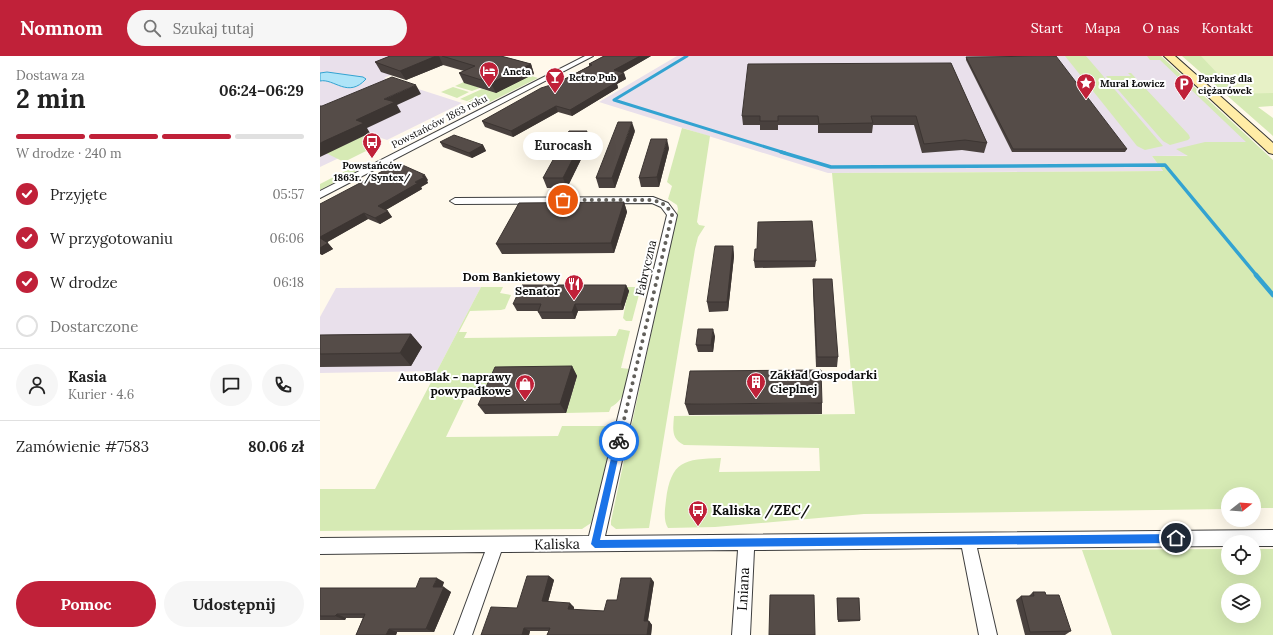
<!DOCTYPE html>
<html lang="pl">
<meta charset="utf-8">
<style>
body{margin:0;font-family:Lora,serif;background:#f6f6f6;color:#222;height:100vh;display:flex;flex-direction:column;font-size:15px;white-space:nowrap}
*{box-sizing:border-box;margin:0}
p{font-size:13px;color:#767676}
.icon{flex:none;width:22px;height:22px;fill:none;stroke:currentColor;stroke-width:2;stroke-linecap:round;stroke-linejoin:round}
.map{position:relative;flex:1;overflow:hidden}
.panel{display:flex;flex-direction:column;background:#fff;width:320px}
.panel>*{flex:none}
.needle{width:26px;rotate:73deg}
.fabs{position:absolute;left:901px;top:431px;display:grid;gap:8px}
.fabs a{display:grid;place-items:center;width:40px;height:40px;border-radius:50%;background:#fff;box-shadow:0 4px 16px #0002;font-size:20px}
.pin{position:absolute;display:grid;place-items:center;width:34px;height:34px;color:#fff;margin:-17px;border:2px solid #fff;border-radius:50%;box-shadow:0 1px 4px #0007}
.courier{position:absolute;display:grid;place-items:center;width:40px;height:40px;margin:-20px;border:3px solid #1a73e8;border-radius:50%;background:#fff;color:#222;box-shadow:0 1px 5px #0007}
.bubble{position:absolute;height:28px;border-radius:14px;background:#fff;box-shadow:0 4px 16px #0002;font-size:13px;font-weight:800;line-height:28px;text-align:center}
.headline em{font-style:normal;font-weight:800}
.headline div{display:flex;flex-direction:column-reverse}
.headline{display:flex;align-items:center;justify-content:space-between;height:68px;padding:0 16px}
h1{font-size:26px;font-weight:800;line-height:30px}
.bar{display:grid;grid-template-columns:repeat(4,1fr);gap:6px 4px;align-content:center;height:48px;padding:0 16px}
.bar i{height:5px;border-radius:3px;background:#e0e0e0}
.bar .selected{background:#c02139}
.bar p{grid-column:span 4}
.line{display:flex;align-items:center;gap:10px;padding:0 16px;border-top:1px solid #e0e0e0}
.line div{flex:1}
.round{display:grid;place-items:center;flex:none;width:42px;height:42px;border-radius:21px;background:#f6f6f6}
ol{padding:0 16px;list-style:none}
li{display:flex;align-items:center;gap:12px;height:44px}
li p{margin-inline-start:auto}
li .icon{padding:4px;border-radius:50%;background:#c02139;color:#fff;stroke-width:4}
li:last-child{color:#767676}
li i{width:22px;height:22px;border:2px solid #e0e0e0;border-radius:50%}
.cta{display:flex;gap:8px;margin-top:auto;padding:8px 16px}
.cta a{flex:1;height:46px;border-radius:24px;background:#c02139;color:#fff;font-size:16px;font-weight:800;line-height:46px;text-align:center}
.cta a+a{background:#f6f6f6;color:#222}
header{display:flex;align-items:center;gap:24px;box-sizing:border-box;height:56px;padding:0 20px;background:#c02139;color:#fff}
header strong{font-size:19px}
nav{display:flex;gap:22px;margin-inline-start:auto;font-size:14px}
.search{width:280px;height:36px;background:#f6f6f6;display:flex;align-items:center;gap:10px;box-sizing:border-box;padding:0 14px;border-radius:22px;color:#767676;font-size:15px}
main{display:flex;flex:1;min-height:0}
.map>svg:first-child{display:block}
</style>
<header>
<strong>Nomnom</strong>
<div class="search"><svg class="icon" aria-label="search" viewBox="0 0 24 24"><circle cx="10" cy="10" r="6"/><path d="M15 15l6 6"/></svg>Szukaj tutaj</div>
<nav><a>Start</a><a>Mapa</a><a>O nas</a><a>Kontakt</a></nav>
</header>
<main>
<section class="panel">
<div class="headline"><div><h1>2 min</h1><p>Dostawa za</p></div><em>06:24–06:29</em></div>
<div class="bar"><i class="selected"></i><i class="selected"></i><i class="selected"></i><i></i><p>W drodze · 240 m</p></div>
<ol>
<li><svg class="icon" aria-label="check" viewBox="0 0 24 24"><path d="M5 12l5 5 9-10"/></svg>Przyjęte<p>05:57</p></li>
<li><svg class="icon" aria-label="check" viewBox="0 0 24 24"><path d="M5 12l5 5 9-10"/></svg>W przygotowaniu<p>06:06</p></li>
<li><svg class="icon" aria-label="check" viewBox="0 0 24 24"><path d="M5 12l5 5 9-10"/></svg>W drodze<p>06:18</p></li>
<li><i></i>Dostarczone</li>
</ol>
<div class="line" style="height:72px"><a class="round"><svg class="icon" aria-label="person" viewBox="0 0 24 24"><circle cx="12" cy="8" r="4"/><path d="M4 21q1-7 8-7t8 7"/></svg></a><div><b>Kasia</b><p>Kurier · 4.6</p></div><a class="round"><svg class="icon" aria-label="chat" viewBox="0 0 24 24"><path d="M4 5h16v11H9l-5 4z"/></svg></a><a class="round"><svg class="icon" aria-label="phone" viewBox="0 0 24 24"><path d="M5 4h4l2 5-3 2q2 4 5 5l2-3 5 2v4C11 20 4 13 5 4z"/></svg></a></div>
<div class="line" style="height:52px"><div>Zamówienie #7583</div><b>80.06 zł</b></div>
<div class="cta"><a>Pomoc</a><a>Udostępnij</a></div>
</section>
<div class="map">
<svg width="953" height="579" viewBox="0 0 953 579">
<rect width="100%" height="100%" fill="#fff9eb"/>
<g fill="#e9e0eb">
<path d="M0,0H82L101,6L64,22L142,47L67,84L61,82L0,111Z"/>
<path d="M357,0H840L945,99L832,100L843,115L508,117L279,46Z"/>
<path d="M161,231L117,315L0,317V261L16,232Z"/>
</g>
<g fill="#d6eab4" fill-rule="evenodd">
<path d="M745,0H766L843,90L825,94L817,90Z"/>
<path d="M827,0H841L953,104V452H934V438H908V453L544,458L395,471L348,472C343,464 345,453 346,444C351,405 364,403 401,402L399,416L500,415L499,392L364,389C351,383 353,373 354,360L535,358L512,117L843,115L832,100H868L856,93L885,86H926L840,4H830Z"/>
<path d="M862,0H900L953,24V50L938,51L953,62V80Z"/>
<path d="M179,10L218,22L166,48L158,49L148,46L158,40L147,45L140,43L162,33L176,37L145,26L160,32L152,35L135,30Z"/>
<path d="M808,17H811L869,79L870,82L868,84L850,89L843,85L786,20H811Z"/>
<path d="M133,31L149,36L137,42L121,36Z"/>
<path d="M362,72L390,80L377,166L379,169L385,170L378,181L375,193L329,472L296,473L291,469V465L358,153L357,149L348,143L352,130L347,126Z"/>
<path d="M50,77L61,82L60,88L24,106L6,97Z"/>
<path d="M43,106L35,111L38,113L34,117L0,134V128Z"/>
<path d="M161,231H183L180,237L191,239L185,253L181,254L150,255L139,276H147L144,282L296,280L299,273L310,275L301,312L310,313C307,328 306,343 291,351L289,356L246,357L257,320L176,332L149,333L126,381L238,380L242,370H286L291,372L294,377L293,383L271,467L262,473L0,475V433H55Z"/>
<path d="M215,231H321L312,265H306L303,262L308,235Z"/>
<path d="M908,493V512H934V493H953V579H792L762,494ZM908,534H934V560H908Z"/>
</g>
<path fill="#e7f1c6" d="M881,0H953V37L917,38Z"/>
<path fill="#aee4f8" stroke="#33a3d1" d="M7,16L43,21L46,23C28,43 14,22 0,25V17Z"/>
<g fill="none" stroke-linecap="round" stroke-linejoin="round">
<path stroke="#33a3d1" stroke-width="3" d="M367,0L294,44L465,97"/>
<path stroke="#33a3d1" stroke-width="3.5" d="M461,96L511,111L845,109L937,220"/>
<path stroke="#33a3d1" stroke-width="4.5" d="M936,219L953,239"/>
<defs>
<g id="street">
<path d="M265,0H273L0,142V135Z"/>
<path d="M333,141L348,147L357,159L285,480L953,474V490H934V486H908V490L657,492L677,579H659L642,492L434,494L430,579H412L418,494L181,496L152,579H134L165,496L0,498V482L269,480L347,159L341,151L332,147L135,148L130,145L135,142Z"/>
</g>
<path id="secondary" d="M844,0H855L953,87V98L949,97Z"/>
</defs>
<use href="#street" stroke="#3f3f3f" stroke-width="2"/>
<use href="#secondary" stroke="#2e2e2e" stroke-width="2"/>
<use href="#street" fill="#fff" fill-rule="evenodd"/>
<use href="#secondary" fill="#ffeca6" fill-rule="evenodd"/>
</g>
<g fill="#49413e">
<path d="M70,0H181L211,8L214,18L176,37L144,27L139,17L144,15L123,9L86,24L61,16L55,6Z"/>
<path d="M284,0H331L302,17H304L306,23L297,28L298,32L252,60L238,56L193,81L165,71L162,65L237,27L269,10V8Z"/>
<path d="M646,1L807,93L805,96H692L646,4Z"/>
<path d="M631,7L667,87L664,97L642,94L602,97L594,69H553L552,77H498V69H458V74H440V69H423L422,60Z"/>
<path d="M315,75L295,132H279L276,122Z"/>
<path d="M270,85L247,132H227L223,122Z"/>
<path d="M120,86L163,89L166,95L152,102L123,91Z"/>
<path d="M349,92L339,131H321L319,122Z"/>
<path d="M108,124L107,125L108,127L101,131L102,133L66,154L72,161L60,168L48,163L7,186L13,193L2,199L0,198V148Z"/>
<path d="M304,146L307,156L294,197L182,198L176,188Z"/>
<path d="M413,190L414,200L408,255L389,256L387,246Z"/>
<path d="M437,193L496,205L495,211L435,212L434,205Z"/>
<path d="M493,223L518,301L517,311H496L493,233Z"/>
<path d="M306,229L309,235L303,254L258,255L255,263H222L218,256L219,255H197L193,248Z"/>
<path d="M91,278L102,291L91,310L0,311V279Z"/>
<path d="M395,280L393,296H378L376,289Z"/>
<path d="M252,310L257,320L246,357L165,358L158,349Z"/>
<path d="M502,347V358L369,359L365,348Z"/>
<path d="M229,520L234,524L228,546L254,551V554L284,555L297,544L334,526L328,565H329L332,569L331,579H227L229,575H210L209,579H161L197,552Z"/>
<path d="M124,526L122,531L131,536L114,576H77L76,579H36L43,562H26L25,564H0V532H96Z"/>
<path d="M713,536L726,539L751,575L745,579H705L696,544L701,540H709Z"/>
<path d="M517,542L540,564V565L518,566Z"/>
</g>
<g fill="#3c3532">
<path d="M116,0H119L123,9L86,24L80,15Z"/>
<path d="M320,0H331L296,20L294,14Z"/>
<path d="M211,8L214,18L176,37L171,27Z"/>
<path d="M304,17L306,23L297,28L298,32L252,60L250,54L291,25Z"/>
<path d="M96,29L101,38L77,49L81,56L47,72L50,77L0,101V87L36,64L64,43Z"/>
<path d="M236,50L238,56L193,81L191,75Z"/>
<path d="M312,66L315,75L295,132L292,122Z"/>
<path d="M267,75L270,85L247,132L243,122Z"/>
<path d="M347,83L349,92L339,131L337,121Z"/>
<path d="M163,89L166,95L152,102L149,97Z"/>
<path d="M105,119L108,124L107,125L108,127L101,131L102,133L62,156L58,150L95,126Z"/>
<path d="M304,146L307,156L294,197L291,187Z"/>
<path d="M68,155L72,161L60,168L55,162Z"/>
<path d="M44,157L48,163L4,188L0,183V181Z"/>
<path d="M8,187L13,193L2,199L0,197V192Z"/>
<path d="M413,190L414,200L408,255L407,246Z"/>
<path d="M306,229L309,235L303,254L301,248Z"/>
<path d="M255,248L258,255L255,263L252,256Z"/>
<path d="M393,273L395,280L393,296L391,289Z"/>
<path d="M91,278L102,291L91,310L80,297Z"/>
<path d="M252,310L257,320L246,357L240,348Z"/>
<path d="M229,520L234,524L227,549L222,545Z"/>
<path d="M117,522L124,526L121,536L113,531Z"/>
<path d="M331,522L334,526L327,569L324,565Z"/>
<path d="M124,531L131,536L114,576L106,573Z"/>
<path d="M250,547L254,551L252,557L248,553Z"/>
<path d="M17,558L26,562L25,564L15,560Z"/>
<path d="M329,565L332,569L331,579H327Z"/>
<path d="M204,572L210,575L209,579H202Z"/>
<path d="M69,573L77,576L76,579H66Z"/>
</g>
<g fill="#554c48" stroke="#3c3532">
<path d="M70,0H116L80,15L55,6Z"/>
<path d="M122,0H181L211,8L171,27L139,17L155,10Z"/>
<path d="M284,0H320L294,14L304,17L291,25L297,26L250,54L236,50L191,75L162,65L221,32L237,27L272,9L269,8Z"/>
<path d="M736,0L807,93H693L646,1Z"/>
<path d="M631,7L667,87L645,84L604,88L596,60H551L553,67L499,68L498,60H458V65H440V60H422L428,8Z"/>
<path d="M72,21L96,29L64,43L75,46L36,64L44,67L0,87V50H2Z"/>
<path d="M298,66H312L292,122H276Z"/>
<path d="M249,75H267L243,122H223Z"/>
<path d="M134,79L163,89L149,97L120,86Z"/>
<path d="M331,83H347L337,121L319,122Z"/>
<path d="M78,107L105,119L102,120L105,121L95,126L98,127L58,150L68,155L55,162L44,157L0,181V148Z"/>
<path d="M304,146L291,187L176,188L199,147Z"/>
<path d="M492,165L496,205H434L435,193H437L438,166Z"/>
<path d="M0,182L8,187L0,192Z"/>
<path d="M395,190H413L407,246H387Z"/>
<path d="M493,223H512L518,301H497Z"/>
<path d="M202,229H306L301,248H255L252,256H218L221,248H193Z"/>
<path d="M378,273H393L391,289H376Z"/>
<path d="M91,278L80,297L0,298V279Z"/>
<path d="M252,310L240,348L158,349L175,311Z"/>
<path d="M501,314L502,347L365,348L370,315Z"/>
<path d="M207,520H229L222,545L250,547L248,553L284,555L287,544H297L301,522H331L324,565H329L327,579H227L230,572H204L202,579H161L171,551L197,552Z"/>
<path d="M100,522H117L113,531H124L106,573H69L66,579H36L45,558H17L15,560H0V532H96Z"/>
<path d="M713,536H725L726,539H739L751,575L710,576L701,540H714Z"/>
<path d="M450,539H494L495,579H449Z"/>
<path d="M517,542H539L540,564H518Z"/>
</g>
<path fill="#1a73e8" d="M299,382L302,385L280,484L856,478L860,482L856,487L275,492L271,488L295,385Z"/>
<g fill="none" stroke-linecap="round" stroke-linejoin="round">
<path stroke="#615f5a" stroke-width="4" stroke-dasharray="0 7.2" d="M243,144H333C343,147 348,150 352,159L299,385"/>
</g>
<defs>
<symbol id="hotel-pin" viewBox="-11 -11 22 30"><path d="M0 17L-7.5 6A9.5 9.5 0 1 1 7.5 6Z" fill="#c02139" stroke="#fff"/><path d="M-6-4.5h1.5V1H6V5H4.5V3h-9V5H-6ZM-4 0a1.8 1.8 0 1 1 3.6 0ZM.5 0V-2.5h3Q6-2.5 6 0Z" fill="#fff"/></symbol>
<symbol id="bar-pin" viewBox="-11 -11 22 30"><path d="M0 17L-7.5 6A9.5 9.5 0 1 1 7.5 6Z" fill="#c02139" stroke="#fff"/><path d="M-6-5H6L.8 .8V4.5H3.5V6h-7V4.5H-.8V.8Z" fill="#fff"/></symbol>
<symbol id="sight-pin" viewBox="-11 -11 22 30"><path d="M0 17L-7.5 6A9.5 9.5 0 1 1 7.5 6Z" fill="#c02139" stroke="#fff"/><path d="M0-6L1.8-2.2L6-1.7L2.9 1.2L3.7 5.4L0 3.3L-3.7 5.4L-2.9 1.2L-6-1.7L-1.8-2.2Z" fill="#fff"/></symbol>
<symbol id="parking-pin" viewBox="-11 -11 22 30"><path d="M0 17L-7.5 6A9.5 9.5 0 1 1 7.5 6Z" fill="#c02139" stroke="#fff"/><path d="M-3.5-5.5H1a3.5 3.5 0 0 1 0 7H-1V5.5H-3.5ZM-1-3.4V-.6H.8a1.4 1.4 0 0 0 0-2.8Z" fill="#fff"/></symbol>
<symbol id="bus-pin" viewBox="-11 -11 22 30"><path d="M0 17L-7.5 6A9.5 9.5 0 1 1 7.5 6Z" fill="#c02139" stroke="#fff"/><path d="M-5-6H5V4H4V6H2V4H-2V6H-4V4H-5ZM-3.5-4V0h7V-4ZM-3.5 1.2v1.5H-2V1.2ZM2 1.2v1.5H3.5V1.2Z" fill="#fff"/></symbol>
<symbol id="restaurant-pin" viewBox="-11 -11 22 30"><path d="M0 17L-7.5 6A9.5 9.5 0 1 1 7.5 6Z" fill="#c02139" stroke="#fff"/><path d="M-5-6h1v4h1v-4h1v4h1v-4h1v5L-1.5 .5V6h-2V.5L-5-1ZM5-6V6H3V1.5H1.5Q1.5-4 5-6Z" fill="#fff"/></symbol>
<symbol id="building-pin" viewBox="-11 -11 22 30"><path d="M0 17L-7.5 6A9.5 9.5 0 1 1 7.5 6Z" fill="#c02139" stroke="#fff"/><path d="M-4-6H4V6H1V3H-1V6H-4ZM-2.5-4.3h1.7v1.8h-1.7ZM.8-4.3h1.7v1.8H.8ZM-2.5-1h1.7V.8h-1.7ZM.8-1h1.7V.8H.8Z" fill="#fff"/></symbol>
<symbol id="shop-pin" viewBox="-11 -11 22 30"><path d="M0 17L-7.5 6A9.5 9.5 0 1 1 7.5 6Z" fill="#c02139" stroke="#fff"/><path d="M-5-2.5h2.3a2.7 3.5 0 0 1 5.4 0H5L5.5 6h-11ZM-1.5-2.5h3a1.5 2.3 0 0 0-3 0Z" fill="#fff"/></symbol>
</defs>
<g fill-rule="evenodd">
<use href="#hotel-pin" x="158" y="4" width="22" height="30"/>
<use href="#bar-pin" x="224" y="10" width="22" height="30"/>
<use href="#sight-pin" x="755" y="16" width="22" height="30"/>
<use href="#parking-pin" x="853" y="17" width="22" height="30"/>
<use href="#bus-pin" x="41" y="75" width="22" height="30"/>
<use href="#restaurant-pin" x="243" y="217" width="22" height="30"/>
<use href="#building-pin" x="425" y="315" width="22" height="30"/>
<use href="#shop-pin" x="194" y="317" width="22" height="30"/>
<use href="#bus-pin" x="367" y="443" width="22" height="30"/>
</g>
<g text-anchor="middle" stroke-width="4" stroke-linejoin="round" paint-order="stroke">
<g font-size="10" font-weight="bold" fill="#0c0c0c" stroke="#fff" text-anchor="start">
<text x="183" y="19">Aneta</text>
<text x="249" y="25">Retro Pub</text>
<text x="878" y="26">Parking dla<tspan x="878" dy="12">ciężarówek</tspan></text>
<text x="780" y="31">Mural Łowicz</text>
<text x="52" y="113" text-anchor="middle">Powstańców<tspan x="52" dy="12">1863r. /Syntex/</tspan></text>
</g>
<g font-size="10" fill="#0c0c0c" stroke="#fff">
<text transform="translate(119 65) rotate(-27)" y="4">Powstańców 1863 roku</text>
</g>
<g font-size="12" fill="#0c0c0c" stroke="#fff">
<text transform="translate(326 212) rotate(-77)" y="4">Fabryczna</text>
</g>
<g font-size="12" font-weight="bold" fill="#0c0c0c" stroke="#fff" text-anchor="end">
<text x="240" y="225">Dom Bankietowy<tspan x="240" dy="14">Senator</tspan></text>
<text x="450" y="323" text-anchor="start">Zakład Gospodarki<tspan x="450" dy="14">Cieplnej</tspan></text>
<text x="191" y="325">AutoBlak - naprawy<tspan x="191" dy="14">powypadkowe</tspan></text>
</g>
<g font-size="14" font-weight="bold" fill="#0c0c0c" stroke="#fff" text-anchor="start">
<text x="392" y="459">Kaliska /ZEC/</text>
</g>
<g font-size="14" fill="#0c0c0c" stroke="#fff">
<text transform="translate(237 488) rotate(-1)" y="5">Kaliska</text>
<text transform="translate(423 533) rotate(-87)" y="5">Lniana</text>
</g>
</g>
</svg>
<div class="fabs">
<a><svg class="needle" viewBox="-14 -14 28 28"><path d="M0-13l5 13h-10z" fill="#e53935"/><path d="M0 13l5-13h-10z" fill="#767676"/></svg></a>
<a><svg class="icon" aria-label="locate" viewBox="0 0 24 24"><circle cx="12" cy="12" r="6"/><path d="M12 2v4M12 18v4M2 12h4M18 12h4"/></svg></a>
<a><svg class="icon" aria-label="layers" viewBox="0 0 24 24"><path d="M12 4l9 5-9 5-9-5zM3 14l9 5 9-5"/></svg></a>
</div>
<div class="pin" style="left:243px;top:144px;background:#ea580c"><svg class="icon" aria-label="bag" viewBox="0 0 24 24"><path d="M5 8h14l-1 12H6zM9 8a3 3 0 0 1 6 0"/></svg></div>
<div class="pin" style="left:856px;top:482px;background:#1f2937"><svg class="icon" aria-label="home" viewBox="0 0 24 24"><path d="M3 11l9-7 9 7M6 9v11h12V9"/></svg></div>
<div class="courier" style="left:299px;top:385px"><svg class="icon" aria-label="bike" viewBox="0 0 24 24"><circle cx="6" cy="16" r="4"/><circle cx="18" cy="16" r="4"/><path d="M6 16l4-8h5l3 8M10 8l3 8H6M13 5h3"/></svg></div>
<div class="bubble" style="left:203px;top:76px;width:80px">Eurocash</div>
</div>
</main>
